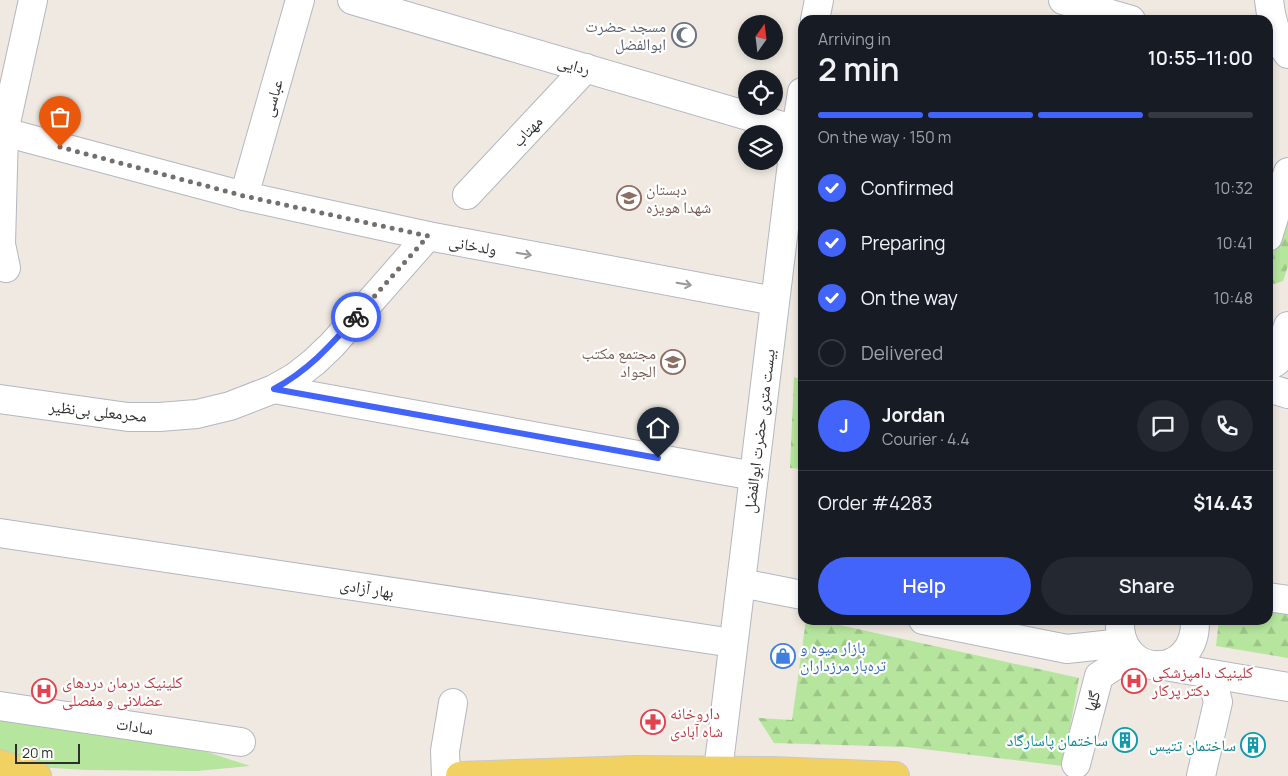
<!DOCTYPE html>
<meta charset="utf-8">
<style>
body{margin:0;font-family:Manrope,"Noto Naskh Arabic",sans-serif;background:#242831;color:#f1f3f6;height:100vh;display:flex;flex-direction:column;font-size:19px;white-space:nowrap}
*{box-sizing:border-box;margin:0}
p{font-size:16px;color:#9ea1a6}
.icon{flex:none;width:28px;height:28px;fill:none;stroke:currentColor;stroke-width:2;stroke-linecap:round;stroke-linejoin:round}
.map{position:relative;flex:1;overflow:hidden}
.details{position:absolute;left:798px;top:15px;width:475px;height:610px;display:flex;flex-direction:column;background:#171b24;border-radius:15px;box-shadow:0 2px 8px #0003}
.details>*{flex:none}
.needle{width:32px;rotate:14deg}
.tools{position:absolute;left:738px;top:15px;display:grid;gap:10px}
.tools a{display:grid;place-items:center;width:45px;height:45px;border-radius:50%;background:#171b24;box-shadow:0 2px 8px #0003;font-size:25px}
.scale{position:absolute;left:15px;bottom:12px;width:65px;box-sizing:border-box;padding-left:5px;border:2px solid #2e2e2e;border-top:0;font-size:14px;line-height:18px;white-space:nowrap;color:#2e2e2e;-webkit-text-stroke:4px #fff;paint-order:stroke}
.pin{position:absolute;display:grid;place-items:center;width:42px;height:42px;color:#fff;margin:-51px -21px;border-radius:50% 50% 50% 0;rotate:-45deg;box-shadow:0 0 5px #0007}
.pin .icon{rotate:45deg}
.courier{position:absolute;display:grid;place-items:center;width:50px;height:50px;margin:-25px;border:4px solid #4264fb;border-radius:50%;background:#fff;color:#222;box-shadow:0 1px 6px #0007}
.headline em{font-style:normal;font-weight:600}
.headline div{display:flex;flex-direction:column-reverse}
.headline{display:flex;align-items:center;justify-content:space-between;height:85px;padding:0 20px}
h1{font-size:32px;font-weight:600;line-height:38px}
.bar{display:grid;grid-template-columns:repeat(4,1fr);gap:8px 5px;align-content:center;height:60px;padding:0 20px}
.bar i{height:6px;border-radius:4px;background:#363941}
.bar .on{background:#4264fb}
.bar p{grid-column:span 4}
.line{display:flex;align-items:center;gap:12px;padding:0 20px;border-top:1px solid #363941}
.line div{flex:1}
.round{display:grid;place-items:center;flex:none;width:52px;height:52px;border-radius:26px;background:#242831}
ol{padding:0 20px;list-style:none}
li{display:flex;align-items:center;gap:15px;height:55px}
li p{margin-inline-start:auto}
li .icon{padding:5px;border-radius:50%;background:#4264fb;color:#fff;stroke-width:4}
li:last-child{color:#9ea1a6}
li i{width:28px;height:28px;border:2px solid #363941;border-radius:50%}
.action{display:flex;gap:10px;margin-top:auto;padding:10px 20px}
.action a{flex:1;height:58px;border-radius:30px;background:#4264fb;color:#fff;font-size:20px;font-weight:600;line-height:58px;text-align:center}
.action a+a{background:#242831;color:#f1f3f6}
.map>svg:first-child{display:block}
</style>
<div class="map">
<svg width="1288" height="776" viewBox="0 0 1288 776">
<defs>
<pattern id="forest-firs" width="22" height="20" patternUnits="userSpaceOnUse" patternTransform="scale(1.25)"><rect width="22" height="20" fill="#b6e59e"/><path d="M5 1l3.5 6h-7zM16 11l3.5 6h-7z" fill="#9dc588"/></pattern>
</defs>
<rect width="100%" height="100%" fill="#efe9e1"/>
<g fill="url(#forest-firs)">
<path d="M1288,191V266L1283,281L1274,284L1268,281V256Z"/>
<path d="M794,377L802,380V469L790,468Z"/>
<path d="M1268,608L1288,611V658L1216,646L1219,620H1268Z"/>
<path d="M806,620H817L1079,678L1063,766L906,747L774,743L758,718L792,720Z"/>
</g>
<path fill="#b6e59e" d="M0,719L204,751L250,766L197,771L86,770L37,767L0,754Z"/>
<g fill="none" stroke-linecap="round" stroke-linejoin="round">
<defs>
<g id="minor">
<path d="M352,0L796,130"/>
<path d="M1063,0L1131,20"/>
<path d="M1269,0C1271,20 1276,38 1288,54"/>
<path d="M815,20L819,0"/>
<path d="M0,132H4L244,196L428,236L775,301"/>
<path d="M467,195L586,68"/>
<path d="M244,196L300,0"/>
<path d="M1268,237L1288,172"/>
<path d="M6,268L1,244L4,132L33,0"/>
<path d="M1268,367L1277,361L1288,326"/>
<path d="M1268,388L1288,394"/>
<path d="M274,389L754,476"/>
<path d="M0,399L128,417H159L197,414L230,406L274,389L295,377L314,362L332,345L428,236"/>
<path d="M0,533L733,643"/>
<path d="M741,583L802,595"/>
<path d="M1268,597L1288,600"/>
<path d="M923,620L1067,649L1122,643"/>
<path d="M1120,620C1117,680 1197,681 1195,620"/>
<path d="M1159,665L1288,687"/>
<path d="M0,706L241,742"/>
<path d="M1076,764L1099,676L1131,655"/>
<path d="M718,771L796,130L802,92"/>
<path d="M446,776L445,751L453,703"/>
<path d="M1201,776L1218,702L1211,674"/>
</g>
<g id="major">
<path d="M0,764L37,776"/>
<path d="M460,776L634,770L772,771L895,776"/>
</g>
</defs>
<use href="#minor" stroke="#b4b7c1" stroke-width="30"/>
<use href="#major" stroke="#c9c9c9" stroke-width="30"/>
<use href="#minor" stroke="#fff" stroke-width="28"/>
<use href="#major" stroke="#f2d163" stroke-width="28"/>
</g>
<defs><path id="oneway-shaft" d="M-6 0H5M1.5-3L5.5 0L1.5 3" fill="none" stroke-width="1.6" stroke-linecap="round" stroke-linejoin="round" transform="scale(1.25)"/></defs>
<g stroke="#969696">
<use href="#oneway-shaft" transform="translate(524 254) rotate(10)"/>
<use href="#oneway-shaft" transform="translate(684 284) rotate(10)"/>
</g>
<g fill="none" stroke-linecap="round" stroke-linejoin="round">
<path stroke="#726f6d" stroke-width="5" stroke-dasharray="0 9" d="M60,147L244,196L428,236L356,317"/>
<path stroke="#4264fb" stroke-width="6" d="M356,317C330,346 309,370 274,389L658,458"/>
</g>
<defs>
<symbol id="mosque-ring" viewBox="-11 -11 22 22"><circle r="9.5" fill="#fff" stroke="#6b7280" stroke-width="1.5"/><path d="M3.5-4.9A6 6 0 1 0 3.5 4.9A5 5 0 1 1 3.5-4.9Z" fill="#6b7280"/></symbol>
<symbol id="school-ring" viewBox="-11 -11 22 22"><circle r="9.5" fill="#fff" stroke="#8d6e63" stroke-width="1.5"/><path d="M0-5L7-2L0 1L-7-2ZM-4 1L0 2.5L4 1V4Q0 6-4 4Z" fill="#8d6e63"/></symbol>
<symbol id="shop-ring" viewBox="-11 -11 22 22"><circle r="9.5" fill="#fff" stroke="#3f7fe0" stroke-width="1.5"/><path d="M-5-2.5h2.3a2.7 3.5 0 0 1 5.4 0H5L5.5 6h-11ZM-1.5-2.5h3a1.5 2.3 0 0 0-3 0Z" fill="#3f7fe0"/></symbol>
<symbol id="hospital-ring" viewBox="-11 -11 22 22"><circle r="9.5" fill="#fff" stroke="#e0444e" stroke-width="1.5"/><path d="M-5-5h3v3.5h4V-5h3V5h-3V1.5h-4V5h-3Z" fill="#e0444e"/></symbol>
<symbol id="pharmacy-ring" viewBox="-11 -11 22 22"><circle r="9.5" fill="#fff" stroke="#e0444e" stroke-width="1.5"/><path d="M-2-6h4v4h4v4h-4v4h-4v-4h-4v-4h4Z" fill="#e0444e"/></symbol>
<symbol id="building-ring" viewBox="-11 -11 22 22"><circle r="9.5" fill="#fff" stroke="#0f9aa8" stroke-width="1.5"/><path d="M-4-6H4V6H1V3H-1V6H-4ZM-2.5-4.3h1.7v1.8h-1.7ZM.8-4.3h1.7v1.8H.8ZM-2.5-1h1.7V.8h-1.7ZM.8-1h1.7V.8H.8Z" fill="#0f9aa8"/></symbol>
</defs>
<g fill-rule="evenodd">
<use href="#mosque-ring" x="670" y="21" width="28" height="28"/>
<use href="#school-ring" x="615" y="184" width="28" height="28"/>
<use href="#school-ring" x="659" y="348" width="28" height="28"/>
<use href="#shop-ring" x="769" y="642" width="28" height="28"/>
<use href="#hospital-ring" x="1120" y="667" width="28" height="28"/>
<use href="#hospital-ring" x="30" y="677" width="28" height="28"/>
<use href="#pharmacy-ring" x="639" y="708" width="28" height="28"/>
<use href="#building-ring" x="1111" y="726" width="28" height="28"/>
<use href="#building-ring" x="1239" y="731" width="28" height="28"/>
</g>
<g text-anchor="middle" stroke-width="4.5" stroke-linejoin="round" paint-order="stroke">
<g font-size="16" fill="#5b616d" stroke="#fff" text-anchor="end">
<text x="666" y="32">مسجد حضرت<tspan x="666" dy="18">ابوالفضل</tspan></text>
</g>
<g font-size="16" fill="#2e2e2e" stroke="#fff">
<text transform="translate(574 65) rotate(16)" y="6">ردایی</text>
<text transform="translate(272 98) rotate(-74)" y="6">عباسی</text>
<text transform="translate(527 131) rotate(-47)" y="6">مهتاب</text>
<text transform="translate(473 245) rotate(10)" y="6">ولدخانی</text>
<text transform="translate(98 411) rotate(6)" y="6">محرمعلی بی‌نظیر</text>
<text transform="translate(759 431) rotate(-83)" y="6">بیست متری حضرت ابوالفضل</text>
<text transform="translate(367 588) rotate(9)" y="6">بهار آزادی</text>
<text transform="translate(1092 701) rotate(-75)" y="6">گلها</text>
<text transform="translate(135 726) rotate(9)" y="6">سادات</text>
</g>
<g font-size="16" fill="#785e54" stroke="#fff" text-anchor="start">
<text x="646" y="195">دبستان<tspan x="646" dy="18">شهدا هویزه</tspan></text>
<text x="656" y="359" text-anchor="end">مجتمع مکتب<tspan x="656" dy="18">الجواد</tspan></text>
</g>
<g font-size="16" fill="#366cbe" stroke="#fff" text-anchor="start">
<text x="800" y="653">بازار میوه و<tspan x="800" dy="18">تره‌بار مرزداران</tspan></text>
</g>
<g font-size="16" fill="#be3a42" stroke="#fff" text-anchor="start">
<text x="1152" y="678">کلینیک دامپزشکی<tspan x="1152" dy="18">دکتر پرکار</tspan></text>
<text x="62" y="688">کلینیک درمان دردهای<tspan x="62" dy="18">عضلانی و مفصلی</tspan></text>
<text x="670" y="719">داروخانه<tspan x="670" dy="18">شاه آبادی</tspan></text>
</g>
<g font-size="16" fill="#0d838f" stroke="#fff" text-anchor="end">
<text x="1108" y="746">ساختمان پاسارگاد</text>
<text x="1236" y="751">ساختمان تتیس</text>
</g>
</g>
</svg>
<div class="tools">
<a><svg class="needle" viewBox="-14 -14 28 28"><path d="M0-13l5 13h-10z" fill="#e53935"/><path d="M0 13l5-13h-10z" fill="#9ea1a6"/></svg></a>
<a><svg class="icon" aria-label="locate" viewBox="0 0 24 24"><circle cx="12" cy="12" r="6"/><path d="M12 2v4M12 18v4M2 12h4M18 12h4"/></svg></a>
<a><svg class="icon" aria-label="layers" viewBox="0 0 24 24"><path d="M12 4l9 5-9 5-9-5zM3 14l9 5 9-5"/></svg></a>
</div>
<div class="scale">20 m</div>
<div class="pin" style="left:60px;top:147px;background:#ea580c"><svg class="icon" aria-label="bag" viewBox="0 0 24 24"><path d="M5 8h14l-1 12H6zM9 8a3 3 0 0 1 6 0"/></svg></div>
<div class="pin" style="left:658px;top:458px;background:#1f2937"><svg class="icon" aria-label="home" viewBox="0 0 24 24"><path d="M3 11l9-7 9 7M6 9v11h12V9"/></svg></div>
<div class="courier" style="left:356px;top:317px"><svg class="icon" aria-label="bike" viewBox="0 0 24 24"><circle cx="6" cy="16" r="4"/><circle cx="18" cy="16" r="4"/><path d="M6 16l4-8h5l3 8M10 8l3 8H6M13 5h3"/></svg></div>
<section class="details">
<div class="headline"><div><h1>2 min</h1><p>Arriving in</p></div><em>10:55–11:00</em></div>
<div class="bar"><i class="on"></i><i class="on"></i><i class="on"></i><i></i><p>On the way · 150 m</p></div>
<ol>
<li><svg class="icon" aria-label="check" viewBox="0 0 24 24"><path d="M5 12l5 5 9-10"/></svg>Confirmed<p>10:32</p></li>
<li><svg class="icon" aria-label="check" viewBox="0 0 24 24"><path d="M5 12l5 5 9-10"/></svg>Preparing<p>10:41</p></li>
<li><svg class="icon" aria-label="check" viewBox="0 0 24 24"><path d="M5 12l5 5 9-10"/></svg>On the way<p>10:48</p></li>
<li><i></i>Delivered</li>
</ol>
<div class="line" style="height:90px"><b class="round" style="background:#4264fb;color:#fff">J</b><div><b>Jordan</b><p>Courier · 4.4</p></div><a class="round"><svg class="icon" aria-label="chat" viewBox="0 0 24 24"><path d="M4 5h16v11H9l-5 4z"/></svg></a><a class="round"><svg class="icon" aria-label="phone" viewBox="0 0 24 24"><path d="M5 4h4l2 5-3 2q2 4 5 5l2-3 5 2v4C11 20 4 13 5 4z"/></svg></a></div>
<div class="line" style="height:65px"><div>Order #4283</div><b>$14.43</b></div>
<div class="action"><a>Help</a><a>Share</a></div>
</section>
</div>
